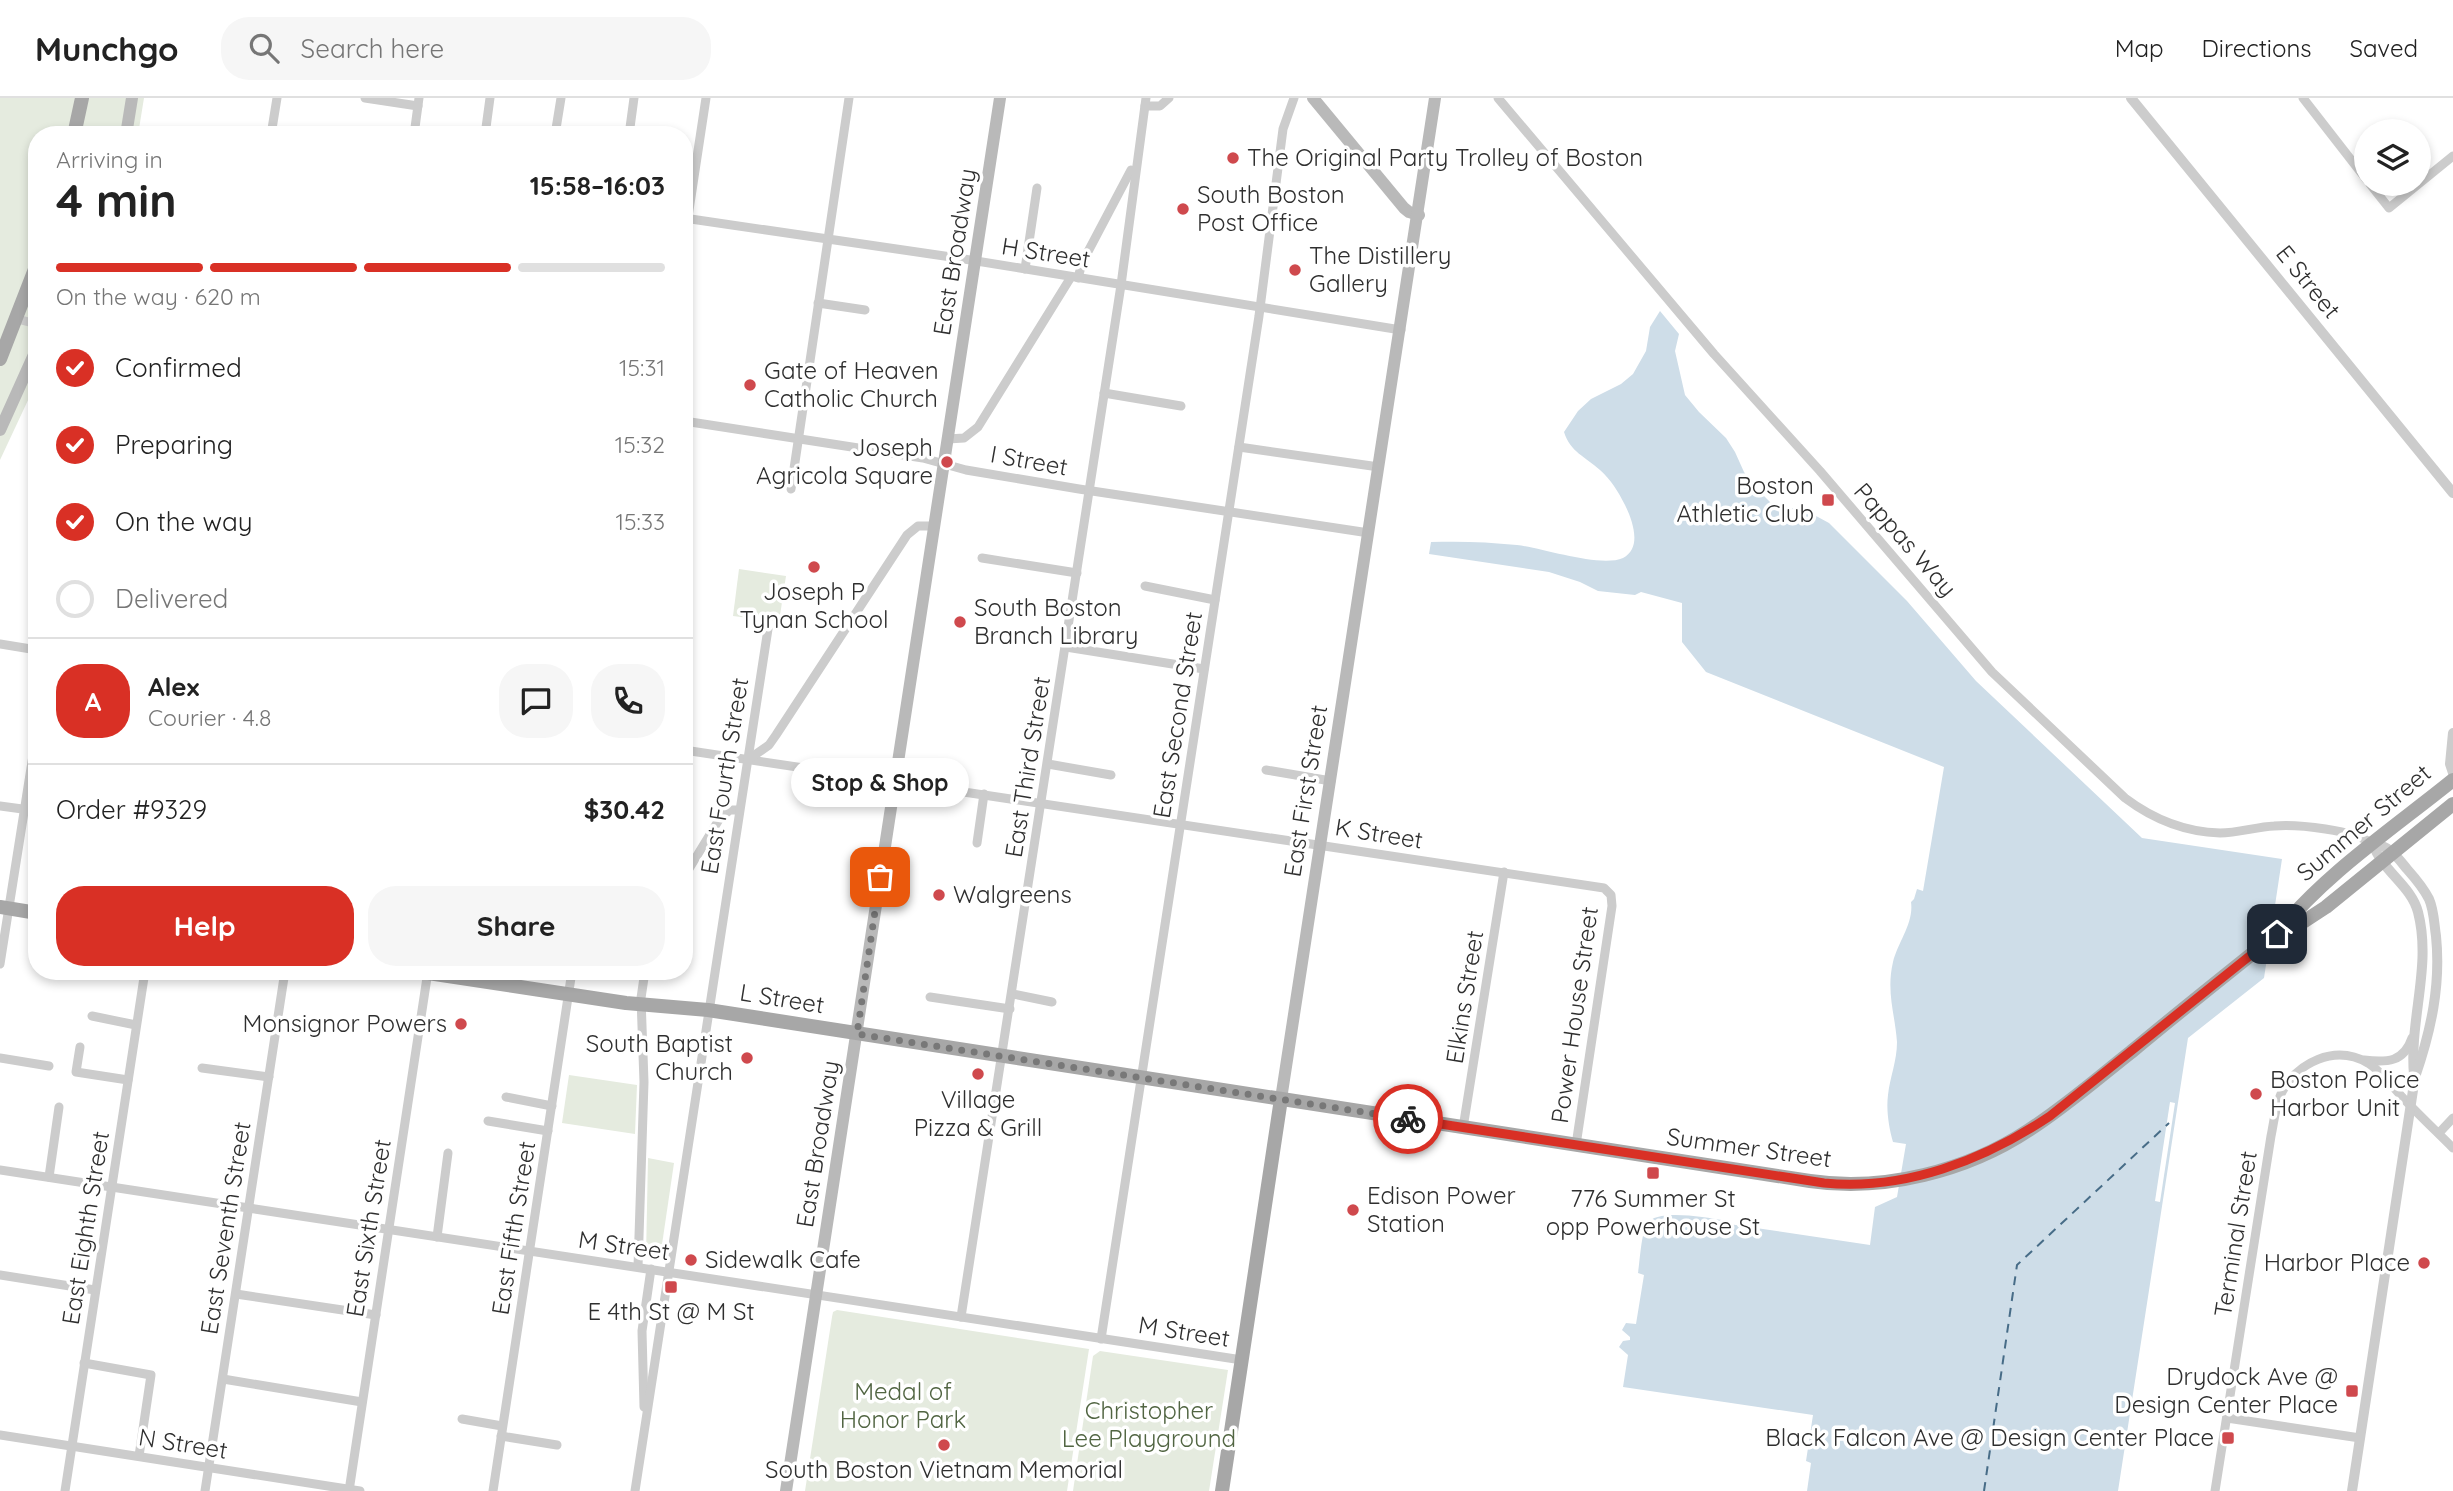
<!DOCTYPE html>
<meta charset="utf-8">
<style>
body{margin:0;font-family:Quicksand,sans-serif;background:#f6f6f6;color:#222;height:100vh;display:flex;flex-direction:column;font-size:26px;white-space:nowrap}
*{box-sizing:border-box;margin:0}
p{font-size:23px;color:#767676}
.icon{flex:none;width:38px;height:38px;fill:none;stroke:currentColor;stroke-width:2;stroke-linecap:round;stroke-linejoin:round}
.map{position:relative;flex:1;overflow:hidden}
.sheet{position:absolute;left:28px;top:28px;width:665px;height:854px;display:flex;flex-direction:column;background:#fff;border-radius:28px;box-shadow:0 4px 10px #0003}
.sheet>*{flex:none}
.controls{position:absolute;left:2354px;top:21px;display:grid;gap:14px}
.controls a{display:grid;place-items:center;width:77px;height:77px;border-radius:50%;background:#fff;box-shadow:0 4px 10px #0003;font-size:35px}
.pin{position:absolute;display:grid;place-items:center;width:60px;height:60px;color:#fff;margin:-30px;border-radius:14px;box-shadow:0 4px 10px #0006}
.courier{position:absolute;display:grid;place-items:center;width:70px;height:70px;margin:-35px;border:5px solid #d93025;border-radius:50%;background:#fff;color:#222;box-shadow:0 2px 9px #0007}
.bubble{position:absolute;height:49px;border-radius:24px;background:#fff;box-shadow:0 4px 10px #0003;font-size:23px;font-weight:700;line-height:49px;text-align:center}
.headline em{font-style:normal;font-weight:700}
.headline div{display:flex;flex-direction:column-reverse}
.headline{display:flex;align-items:center;justify-content:space-between;height:119px;padding:0 28px}
h1{font-size:46px;font-weight:700;line-height:52px}
.bar{display:grid;grid-template-columns:repeat(4,1fr);gap:10px 7px;align-content:center;height:84px;padding:0 28px}
.bar i{height:9px;border-radius:5px;background:#e0e0e0}
.bar .active{background:#d93025}
.bar p{grid-column:span 4}
.line{display:flex;align-items:center;gap:18px;padding:0 28px;border-top:2px solid #e0e0e0}
.line div{flex:1}
.round{display:grid;place-items:center;flex:none;width:74px;height:74px;border-radius:28px;background:#f6f6f6}
ol{padding:0 28px;list-style:none}
li{display:flex;align-items:center;gap:21px;height:77px}
li p{margin-inline-start:auto}
li .icon{padding:7px;border-radius:50%;background:#d93025;color:#fff;stroke-width:4}
li:last-child{color:#767676}
li i{width:38px;height:38px;border:4px solid #e0e0e0;border-radius:50%}
.cta{display:flex;gap:14px;margin-top:auto;padding:14px 28px}
.cta a{flex:1;height:80px;border-radius:28px;background:#d93025;color:#fff;font-size:28px;font-weight:700;line-height:80px;text-align:center}
.cta a+a{background:#f6f6f6;color:#222}
header{display:flex;align-items:center;gap:42px;box-sizing:border-box;height:98px;padding:0 35px;background:#fff;border-bottom:2px solid #e0e0e0}
header strong{font-size:33px}
nav{display:flex;gap:38px;margin-inline-start:auto;font-size:24px}
.search{width:490px;height:63px;background:#f6f6f6;display:flex;align-items:center;gap:18px;box-sizing:border-box;padding:0 24px;border-radius:28px;color:#767676;font-size:26px}
.map>svg:first-child{display:block}
</style>
<header>
<strong>Munchgo</strong>
<div class="search"><svg class="icon" aria-label="search" viewBox="0 0 24 24"><circle cx="10" cy="10" r="6"/><path d="M15 15l6 6"/></svg>Search here</div>
<nav><a>Map</a><a>Directions</a><a>Saved</a></nav>
</header>
<div class="map">
<svg width="2453" height="1393" viewBox="0 0 2453 1393">
<rect width="100%" height="100%" fill="#fff"/>
<g fill="#e5ebdf">
<path d="M0,0H144L138,37H37V283L0,362Z"/>
<path d="M739,471L786,478L779,524L733,518Z"/>
<path d="M569,977L637,987L635,1036L562,1025Z"/>
<path d="M648,1060L674,1065L660,1160L646,1158Z"/>
<path d="M837,1212L1089,1251L1067,1393H805L832,1219L833,1214Z"/>
<path d="M1100,1253L1228,1272L1209,1393H1073L1093,1258Z"/>
</g>
<path fill="#cedde8" d="M1660,213L1679,236L1675,253L1685,297L1699,314L1726,340L1735,354L1744,374L1755,389L1773,407L1805,412L1829,425L1907,503L1976,583L2142,740L2282,761L2264,880L2188,940L2118,1393H1807L1811,1365L1806,1363L1813,1317L1623,1289L1628,1257L1619,1249L1623,1243L1630,1242V1239L1622,1232L1626,1225L1636,1226L1644,1177L1638,1175C1640,1163 1641,1136 1647,1126C1656,1110 1707,1120 1722,1122V1125L1870,1147L1875,1109L1897,1099L1906,1046L1893,1044C1889,1030 1886,1012 1888,997C1890,979 1897,963 1897,944C1895,916 1886,894 1893,864C1898,844 1914,825 1911,804L1914,801L1917,791L1923,793L1944,669L1706,574L1682,544V505L1641,494L1635,497L1598,493L1580,484L1549,474L1429,456L1431,444C1461,443 1488,444 1517,447C1543,450 1600,470 1623,460C1643,450 1632,421 1625,407C1618,393 1611,382 1600,372C1586,359 1570,354 1564,334L1578,313L1591,301L1621,286L1633,276L1646,253L1650,229Z"/>
<path fill="#fff" d="M2170,1004L2175,1005L2160,1104L2155,1103Z"/>
<g fill="none" stroke-linecap="round" stroke-linejoin="round">
<path stroke="#476c87" stroke-width="2" stroke-dasharray="9 7" stroke-linecap="butt" d="M1984,1393L2017,1167L2169,1025"/>
<g stroke="#ccc" stroke-width="9">
<path d="M365,0L418,8"/>
<path d="M1498,0L1714,256L1820,373L1992,574L2125,700C2153,721 2185,734 2220,735C2238,735 2256,729 2274,728C2298,726 2354,732 2373,746"/>
<path d="M2303,0L2366,81"/>
<path d="M1145,8H1160L1169,0"/>
<path d="M271,37L277,0"/>
<path d="M414,37L419,0"/>
<path d="M485,37L490,0"/>
<path d="M555,37L561,0"/>
<path d="M629,37L634,0"/>
<path d="M2370,86L2389,110L2453,58"/>
<path d="M684,120L958,160L1401,232"/>
<path d="M684,145L706,0"/>
<path d="M1025,171L1037,90"/>
<path d="M1078,180L1082,165L1131,72"/>
<path d="M818,205L865,212"/>
<path d="M17,221L37,226"/>
<path d="M1104,295L1181,308"/>
<path d="M684,323L923,360L966,372L1079,391L1369,435"/>
<path d="M948,341L964,340L978,329L1071,179"/>
<path d="M1239,349L1379,369"/>
<path d="M791,391L849,0"/>
<path d="M982,460L1077,475"/>
<path d="M1145,488L1215,502"/>
<path d="M0,546L37,552"/>
<path d="M1066,549L1204,571"/>
<path d="M684,652L1604,790L1611,797L1612,808L1576,1047"/>
<path d="M749,661L769,647L776,637L907,437L918,428H934"/>
<path d="M1048,666L1111,677"/>
<path d="M1266,672L1331,683"/>
<path d="M0,708L37,713"/>
<path d="M977,745L984,696"/>
<path d="M684,779L720,720L730,712H739"/>
<path d="M0,866L37,632"/>
<path d="M1013,896L1052,904"/>
<path d="M930,899L1010,911"/>
<path d="M92,918L136,927"/>
<path d="M80,949L76,974L128,982"/>
<path d="M0,960L49,968"/>
<path d="M2364,962C2387,965 2404,964 2412,940"/>
<path d="M202,970L269,979"/>
<path d="M506,999L552,1008"/>
<path d="M488,1023L548,1033"/>
<path d="M1463,1030L1504,774"/>
<path d="M2439,1035L2453,1020"/>
<path d="M0,1072L1242,1262"/>
<path d="M49,1079L59,1009"/>
<path d="M437,1139L448,1055"/>
<path d="M638,1169L644,984L641,900L645,873"/>
<path d="M0,1177L95,1192"/>
<path d="M236,1196L376,1217"/>
<path d="M961,1219L1121,187L1146,0"/>
<path d="M1101,1241L1259,218L1283,31L1294,0"/>
<path d="M84,1265L151,1277L139,1358"/>
<path d="M223,1281L362,1304"/>
<path d="M644,1309L642,1233L651,1171"/>
<path d="M2227,1320L2360,1340"/>
<path d="M462,1321L502,1328"/>
<path d="M0,1337L360,1393"/>
<path d="M501,1338L557,1347"/>
<path d="M65,1393L145,873"/>
<path d="M205,1393L285,873"/>
<path d="M349,1393L428,873"/>
<path d="M493,1393L572,873"/>
<path d="M635,1393L768,531"/>
<path d="M2215,1393L2271,1038C2274,1024 2275,1009 2281,996C2297,964 2335,946 2368,965C2381,973 2392,988 2403,1000C2419,1017 2436,1033 2453,1050"/>
</g>
<g stroke="#ccc" stroke-width="10">
<path d="M2131,0L2453,395"/>
<path d="M2453,635L2450,666L2453,675"/>
<path d="M2373,746C2382,773 2411,787 2418,814C2432,868 2409,922 2414,977"/>
<path d="M2352,1393L2415,979C2431,933 2441,887 2436,838C2434,825 2434,812 2429,801C2423,789 2415,780 2407,771C2397,759 2389,747 2373,746"/>
</g>
<g stroke="#b9b9b9" stroke-width="12">
<path d="M1313,0L1404,110L1409,114L1419,117"/>
<path d="M126,37L132,0"/>
<path d="M0,332L37,250"/>
<path d="M1281,1001L1435,0"/>
<path d="M786,1393L1000,0"/>
</g>
<g stroke="#a7a7a7" stroke-width="14">
<path d="M74,37L82,0"/>
<path d="M0,261L37,166"/>
<path d="M0,809L37,815"/>
<path d="M2278,836L2300,826L2326,809L2453,706"/>
<path d="M415,873L626,905L708,912L1810,1083C1884,1094 1967,1073 2029,1032C2065,1009 2098,980 2131,954C2179,914 2228,875 2277,836C2322,778 2395,729 2453,682"/>
<path d="M1222,1393L1281,1001"/>
</g>
</g>
<g fill="none" stroke-linecap="round" stroke-linejoin="round">
<path stroke="#787878" stroke-width="7" stroke-dasharray="0 12.6" d="M880,779L857,936L1408,1021"/>
<path stroke="#d93025" stroke-width="9" d="M1408,1021L1824,1085C1905,1093 1984,1062 2050,1018L2277,836"/>
</g>
<g fill="#cf494d" stroke="#fff" stroke-width="2.5">
<circle cx="1233" cy="60" r="7"/>
<circle cx="1183" cy="111" r="7"/>
<circle cx="1295" cy="172" r="7"/>
<circle cx="750" cy="287" r="7"/>
<circle cx="947" cy="364" r="7"/>
<rect x="1821" y="395" width="14" height="14" rx="3.5"/>
<circle cx="814" cy="469" r="7"/>
<circle cx="960" cy="524" r="7"/>
<circle cx="939" cy="797" r="7"/>
<circle cx="461" cy="926" r="7"/>
<circle cx="747" cy="960" r="7"/>
<circle cx="978" cy="976" r="7"/>
<circle cx="2256" cy="996" r="7"/>
<rect x="1646" y="1068" width="14" height="14" rx="3.5"/>
<circle cx="1353" cy="1112" r="7"/>
<circle cx="691" cy="1162" r="7"/>
<circle cx="2424" cy="1165" r="7"/>
<rect x="664" y="1182" width="14" height="14" rx="3.5"/>
<rect x="2345" y="1286" width="14" height="14" rx="3.5"/>
<rect x="2221" y="1333" width="14" height="14" rx="3.5"/>
<circle cx="944" cy="1347" r="7"/>
</g>
<g text-anchor="middle" stroke-width="7" stroke-linejoin="round" paint-order="stroke">
<g font-size="24" fill="#2f2f2f" stroke="#fff" text-anchor="start">
<text x="1247" y="68">The Original Party Trolley of Boston</text>
<text x="1197" y="105">South Boston<tspan x="1197" dy="28">Post Office</tspan></text>
<text x="1309" y="166">The Distillery<tspan x="1309" dy="28">Gallery</tspan></text>
<text x="764" y="281">Gate of Heaven<tspan x="764" dy="28">Catholic Church</tspan></text>
<text x="933" y="358" text-anchor="end">Joseph<tspan x="933" dy="28">Agricola Square</tspan></text>
<text x="1814" y="396" text-anchor="end">Boston<tspan x="1814" dy="28">Athletic Club</tspan></text>
<text x="814" y="502" text-anchor="middle">Joseph P<tspan x="814" dy="28">Tynan School</tspan></text>
<text x="974" y="518">South Boston<tspan x="974" dy="28">Branch Library</tspan></text>
<text x="953" y="805">Walgreens</text>
<text x="447" y="934" text-anchor="end">Monsignor Powers</text>
<text x="733" y="954" text-anchor="end">South Baptist<tspan x="733" dy="28">Church</tspan></text>
<text x="2270" y="990">Boston Police<tspan x="2270" dy="28">Harbor Unit</tspan></text>
<text x="978" y="1010" text-anchor="middle">Village<tspan x="978" dy="28">Pizza &amp; Grill</tspan></text>
<text x="1367" y="1106">Edison Power<tspan x="1367" dy="28">Station</tspan></text>
<text x="1653" y="1109" text-anchor="middle">776 Summer St<tspan x="1653" dy="28">opp Powerhouse St</tspan></text>
<text x="705" y="1170">Sidewalk Cafe</text>
<text x="2410" y="1173" text-anchor="end">Harbor Place</text>
<text x="671" y="1222" text-anchor="middle">E 4th St @ M St</text>
<text x="2338" y="1287" text-anchor="end">Drydock Ave @<tspan x="2338" dy="28">Design Center Place</tspan></text>
<text x="2214" y="1348" text-anchor="end">Black Falcon Ave @ Design Center Place</text>
<text x="944" y="1380" text-anchor="middle">South Boston Vietnam Memorial</text>
</g>
<g font-size="24" fill="#2f2f2f" stroke="#fff">
<text transform="translate(955 154) rotate(-81)" y="8">East Broadway</text>
<text transform="translate(1046 155) rotate(9)" y="8">H Street</text>
<text transform="translate(2308 184) rotate(51)" y="8">E Street</text>
<text transform="translate(1029 363) rotate(10)" y="8">I Street</text>
<text transform="translate(1905 442) rotate(49)" y="8">Pappas Way</text>
<text transform="translate(1178 617) rotate(-81)" y="8">East Second Street</text>
<text transform="translate(1028 669) rotate(-81)" y="8">East Third Street</text>
<text transform="translate(725 678) rotate(-81)" y="8">East Fourth Street</text>
<text transform="translate(1306 693) rotate(-81)" y="8">East First Street</text>
<text transform="translate(2364 725) rotate(-40)" y="8">Summer Street</text>
<text transform="translate(1379 736) rotate(9)" y="8">K Street</text>
<text transform="translate(1465 899) rotate(-81)" y="8">Elkins Street</text>
<text transform="translate(782 901) rotate(9)" y="8">L Street</text>
<text transform="translate(1575 917) rotate(-82)" y="8">Power House Street</text>
<text transform="translate(818 1046) rotate(-81)" y="8">East Broadway</text>
<text transform="translate(1749 1050) rotate(8)" y="8">Summer Street</text>
<text transform="translate(86 1130) rotate(-81)" y="8">East Eighth Street</text>
<text transform="translate(226 1130) rotate(-81)" y="8">East Seventh Street</text>
<text transform="translate(369 1130) rotate(-81)" y="8">East Sixth Street</text>
<text transform="translate(514 1130) rotate(-81)" y="8">East Fifth Street</text>
<text transform="translate(2236 1136) rotate(-81)" y="8">Terminal Street</text>
<text transform="translate(624 1148) rotate(8)" y="8">M Street</text>
<text transform="translate(1184 1234) rotate(9)" y="8">M Street</text>
<text transform="translate(183 1346) rotate(9)" y="8">N Street</text>
</g>
<g font-size="24" fill="#516542" stroke="#fff">
<text x="903" y="1302">Medal of<tspan x="903" dy="28">Honor Park</tspan></text>
<text x="1149" y="1321">Christopher<tspan x="1149" dy="28">Lee Playground</tspan></text>
</g>
</g>
</svg>
<div class="controls">
<a><svg class="icon" aria-label="layers" viewBox="0 0 24 24"><path d="M12 4l9 5-9 5-9-5zM3 14l9 5 9-5"/></svg></a>
</div>
<div class="pin" style="left:880px;top:779px;background:#ea580c"><svg class="icon" aria-label="bag" viewBox="0 0 24 24"><path d="M5 8h14l-1 12H6zM9 8a3 3 0 0 1 6 0"/></svg></div>
<div class="pin" style="left:2277px;top:836px;background:#1f2937"><svg class="icon" aria-label="home" viewBox="0 0 24 24"><path d="M3 11l9-7 9 7M6 9v11h12V9"/></svg></div>
<div class="courier" style="left:1408px;top:1021px"><svg class="icon" aria-label="bike" viewBox="0 0 24 24"><circle cx="6" cy="16" r="4"/><circle cx="18" cy="16" r="4"/><path d="M6 16l4-8h5l3 8M10 8l3 8H6M13 5h3"/></svg></div>
<div class="bubble" style="left:791px;top:660px;width:178px">Stop &amp; Shop</div>
<section class="sheet">
<div class="headline"><div><h1>4 min</h1><p>Arriving in</p></div><em>15:58–16:03</em></div>
<div class="bar"><i class="active"></i><i class="active"></i><i class="active"></i><i></i><p>On the way · 620 m</p></div>
<ol>
<li><svg class="icon" aria-label="check" viewBox="0 0 24 24"><path d="M5 12l5 5 9-10"/></svg>Confirmed<p>15:31</p></li>
<li><svg class="icon" aria-label="check" viewBox="0 0 24 24"><path d="M5 12l5 5 9-10"/></svg>Preparing<p>15:32</p></li>
<li><svg class="icon" aria-label="check" viewBox="0 0 24 24"><path d="M5 12l5 5 9-10"/></svg>On the way<p>15:33</p></li>
<li><i></i>Delivered</li>
</ol>
<div class="line" style="height:126px"><b class="round" style="background:#d93025;color:#fff">A</b><div><b>Alex</b><p>Courier · 4.8</p></div><a class="round"><svg class="icon" aria-label="chat" viewBox="0 0 24 24"><path d="M4 5h16v11H9l-5 4z"/></svg></a><a class="round"><svg class="icon" aria-label="phone" viewBox="0 0 24 24"><path d="M5 4h4l2 5-3 2q2 4 5 5l2-3 5 2v4C11 20 4 13 5 4z"/></svg></a></div>
<div class="line" style="height:91px"><div>Order #9329</div><b>$30.42</b></div>
<div class="cta"><a>Help</a><a>Share</a></div>
</section>
</div>
